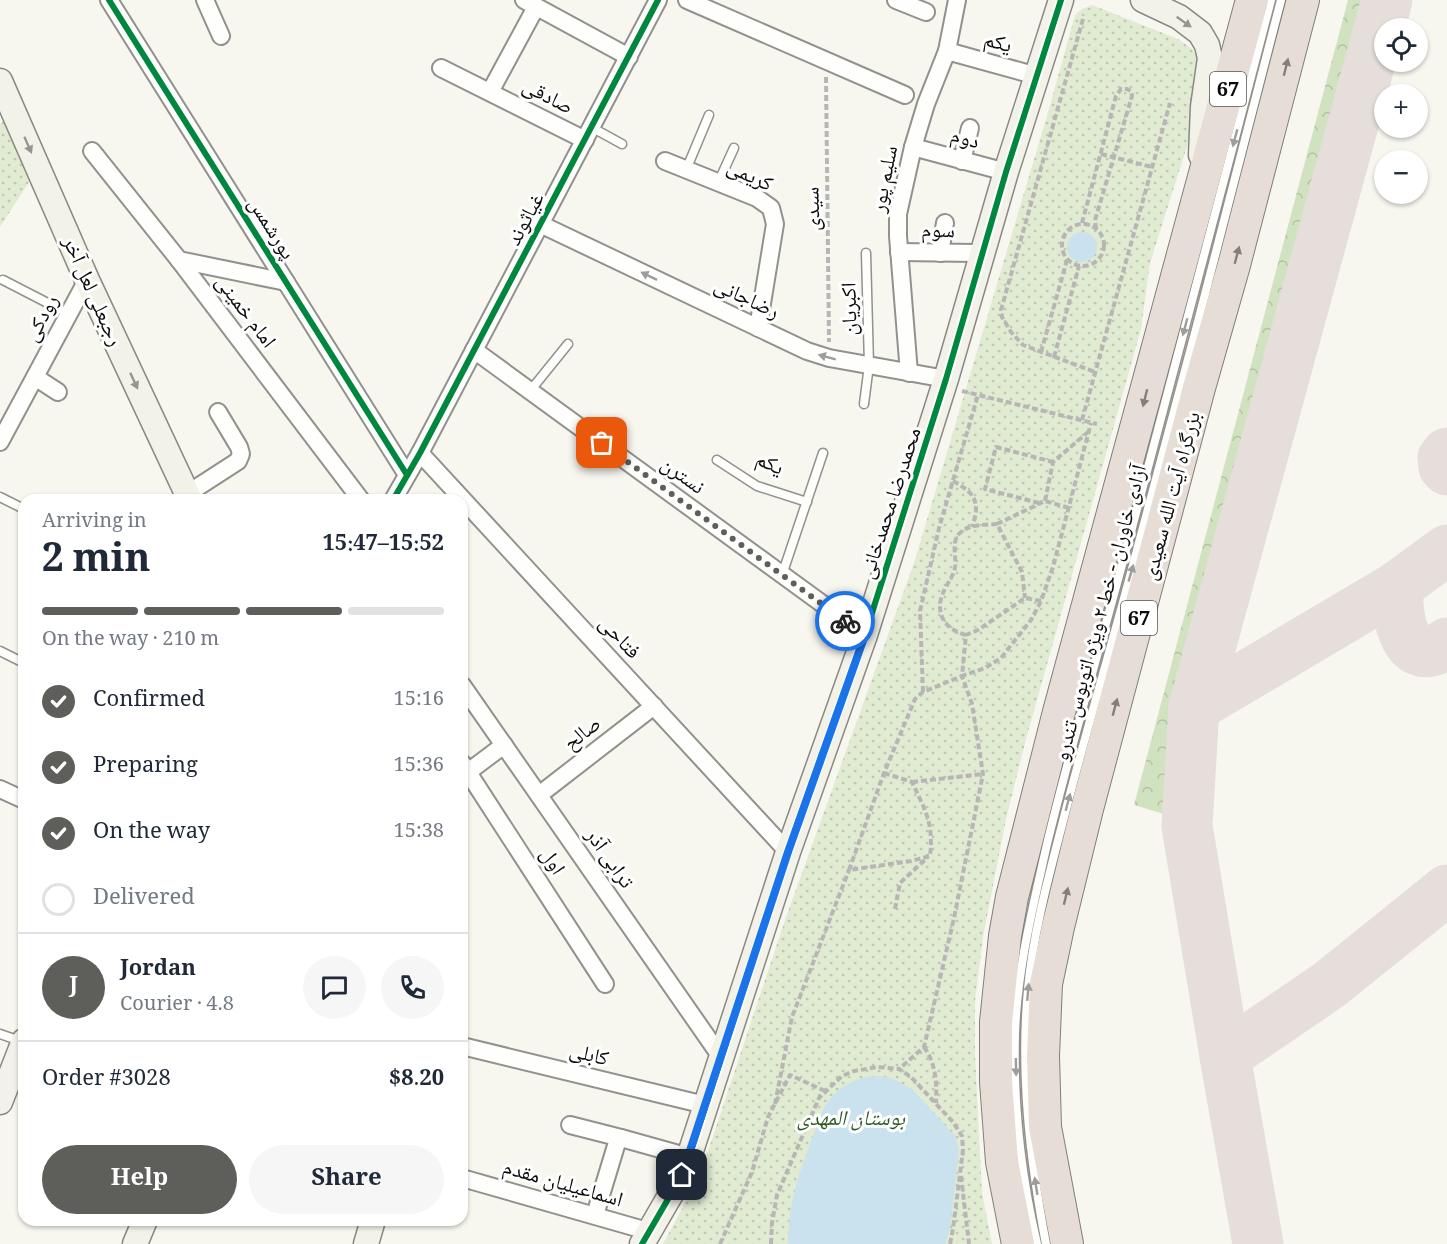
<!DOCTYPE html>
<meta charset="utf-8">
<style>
body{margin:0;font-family:Georgia,"Noto Naskh Arabic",serif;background:#f6f6f7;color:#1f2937;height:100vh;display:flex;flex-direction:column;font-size:22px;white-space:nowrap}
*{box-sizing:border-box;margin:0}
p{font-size:20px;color:#747a83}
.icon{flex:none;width:33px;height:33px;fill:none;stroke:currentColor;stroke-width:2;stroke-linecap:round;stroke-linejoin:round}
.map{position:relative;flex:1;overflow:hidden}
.drawer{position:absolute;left:18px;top:494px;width:450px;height:732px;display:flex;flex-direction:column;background:#fff;border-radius:18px;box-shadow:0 2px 4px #0004}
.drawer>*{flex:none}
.controls{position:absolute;left:1374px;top:18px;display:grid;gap:12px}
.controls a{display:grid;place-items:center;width:54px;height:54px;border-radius:50%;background:#fff;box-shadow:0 2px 4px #0004;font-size:30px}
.pin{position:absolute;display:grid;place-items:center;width:51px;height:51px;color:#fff;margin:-26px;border-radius:12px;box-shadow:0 3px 9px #0006}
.courier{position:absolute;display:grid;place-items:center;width:60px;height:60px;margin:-30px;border:4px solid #1a73e8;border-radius:50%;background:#fff;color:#222;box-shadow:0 2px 8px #0007}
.overview em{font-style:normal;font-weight:700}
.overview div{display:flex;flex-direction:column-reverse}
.overview{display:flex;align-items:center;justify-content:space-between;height:102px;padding:0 24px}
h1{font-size:39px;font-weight:700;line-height:45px}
.bar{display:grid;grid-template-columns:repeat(4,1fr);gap:9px 6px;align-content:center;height:72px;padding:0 24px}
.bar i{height:8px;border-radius:4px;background:#e0e1e3}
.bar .on{background:#5e5e5b}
.bar p{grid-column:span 4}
.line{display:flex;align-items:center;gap:15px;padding:0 24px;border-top:2px solid #e0e1e3}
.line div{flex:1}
.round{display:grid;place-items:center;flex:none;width:63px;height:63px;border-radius:32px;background:#f6f6f7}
ol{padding:0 24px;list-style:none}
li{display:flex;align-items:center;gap:18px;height:66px}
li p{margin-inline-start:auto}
li .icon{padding:6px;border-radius:50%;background:#5e5e5b;color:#fff;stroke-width:4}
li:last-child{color:#747a83}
li i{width:33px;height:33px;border:3px solid #e0e1e3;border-radius:50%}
.primary-button{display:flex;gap:12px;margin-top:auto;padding:12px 24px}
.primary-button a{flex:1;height:69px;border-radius:36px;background:#5e5e5b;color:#fff;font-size:24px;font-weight:700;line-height:69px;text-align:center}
.primary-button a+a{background:#f6f6f7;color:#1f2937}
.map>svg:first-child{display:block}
</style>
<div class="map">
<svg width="1447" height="1244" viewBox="0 0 1447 1244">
<defs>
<pattern id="forest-crowns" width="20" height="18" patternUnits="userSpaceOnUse" patternTransform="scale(1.5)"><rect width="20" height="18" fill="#d1e2c1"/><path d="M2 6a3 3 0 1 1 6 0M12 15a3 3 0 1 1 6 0" fill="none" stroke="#b2c1a4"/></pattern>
<pattern id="park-dots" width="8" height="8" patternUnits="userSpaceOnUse" patternTransform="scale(1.5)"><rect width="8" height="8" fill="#e0ebd2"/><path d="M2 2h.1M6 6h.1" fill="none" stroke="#bfc8b3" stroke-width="1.8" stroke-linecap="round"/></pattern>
</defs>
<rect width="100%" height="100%" fill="#f8f7ef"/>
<path fill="url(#forest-crowns)" d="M1348,0H1376L1187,710L1174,817L1134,805Z"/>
<g fill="url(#park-dots)">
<path d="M1092,5L1178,39L1192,49L1201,60L1199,87L1189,140L1150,263L1141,329L1025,743L1006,819L983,937L975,1001V1054L982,1193L992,1244H663L700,1175L785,920L915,560L1049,109L1075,15L1082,9Z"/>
<path d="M5,119L31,179L0,227V124Z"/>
</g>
<g fill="#cae1ee">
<circle cx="1082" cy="247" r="15"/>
<path d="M879,1076L891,1078L912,1089L956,1137L959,1151L950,1229L945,1244H788C788,1195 806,1155 823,1110C835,1088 853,1077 879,1076Z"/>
</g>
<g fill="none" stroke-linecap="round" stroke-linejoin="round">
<g stroke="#e6deda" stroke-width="51">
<path d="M1447,453L1443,458L1444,467L1447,470"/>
<path d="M1399,585C1394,615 1406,674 1447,643"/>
<path d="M1194,707L1395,588L1447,550"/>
<path d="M1225,1056L1187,826L1194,707L1387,0"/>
<path d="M1258,1244L1225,1056L1329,985L1447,890"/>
</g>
<defs>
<g id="lane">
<path d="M591,127L622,144"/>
<path d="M686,170L709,115"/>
<path d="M718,183L734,148"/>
<path d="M3,280L69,314"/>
<path d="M530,391L568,344"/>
<path d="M864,404L869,365L866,253"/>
<path d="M717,460L757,486L807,502"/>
<path d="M0,497L24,509"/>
<path d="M782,575L823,453"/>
<path d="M0,651L24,663"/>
<path d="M0,1034L23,1042"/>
<path d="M1037,1244C1021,1176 1013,1104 1015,1034C1017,969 1033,907 1047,844C1073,738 1104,633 1132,528C1180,352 1225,176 1271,0"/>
<path d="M1046,1244C1030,1160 1020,1074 1028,989C1033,934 1048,879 1062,825C1084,738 1110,652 1133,565C1184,377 1233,189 1281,0"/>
</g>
<g id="street">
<path d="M109,0L407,475"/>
<path d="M205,0L221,36"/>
<path d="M524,0L629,57"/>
<path d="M687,0L905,95"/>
<path d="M896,0L926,12"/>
<path d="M947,51L1037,76"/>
<path d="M441,68L585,140"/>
<path d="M490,92L536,7"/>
<path d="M913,147L1006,172"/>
<path d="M92,151L179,260L361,500"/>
<path d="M665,161L757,198L771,208L775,224L758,328"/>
<path d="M962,161L970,128"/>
<path d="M540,224L807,351L829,358L946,379"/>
<path d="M899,252L976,253"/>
<path d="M940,253L945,223"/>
<path d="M179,260L286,282"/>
<path d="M474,350L865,635"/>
<path d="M909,373L898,236V214L913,147L926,104L947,51L957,0"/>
<path d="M35,377L58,392"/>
<path d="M0,442L87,280"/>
<path d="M420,453L788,852"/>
<path d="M187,494L238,461L241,454L239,447L218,412"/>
<path d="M393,500L420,453L658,0"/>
<path d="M462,685L721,1057"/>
<path d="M462,763L605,984"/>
<path d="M468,772L504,745"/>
<path d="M0,789L24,800"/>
<path d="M539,795L654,706"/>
<path d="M462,1046L705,1105"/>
<path d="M570,1125L621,1138"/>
<path d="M462,1178L651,1232"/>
<path d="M595,1215L618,1139L621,1138L689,1157"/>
</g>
<g id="secondary">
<path d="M1143,0L1179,17L1200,33L1207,45L1210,58L1203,107L1201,155"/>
<path d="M0,81L87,280L190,500"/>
<path d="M0,1102L24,1041"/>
<path d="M135,1244L145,1220"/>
<path d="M366,1244L373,1220"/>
<path d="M642,1244L682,1175L689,1157L788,852L865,635L946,379L1006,172L1061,0"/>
</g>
<g id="highway">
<path d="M1018,1244L1002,1162L996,1082V1022L1005,936L1012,897L1059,712L1252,0"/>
<path d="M1067,1244L1045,1127L1043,1056L1046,984L1058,927L1087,809L1199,388L1234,265L1303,0"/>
</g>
</defs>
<use href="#lane" stroke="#92918e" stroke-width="11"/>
<use href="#street" stroke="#92918e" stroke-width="20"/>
<use href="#secondary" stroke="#888884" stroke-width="27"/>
<use href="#highway" stroke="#7f7f7b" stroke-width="34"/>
<g stroke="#b7b6b5" stroke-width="4" stroke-dasharray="6 3" stroke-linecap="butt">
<path d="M1083,19L1001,310L1002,317L1011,332L1023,345L1095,372"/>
<path d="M826,77L829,342"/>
<path d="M1101,154L1152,167"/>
<path d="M1082,223L1116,96L1121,89H1127L1131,91L1132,96L1095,220L1096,228"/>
<circle cx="1083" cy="245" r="21"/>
<path d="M1041,352L1067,260"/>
<path d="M1054,357L1079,266"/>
<path d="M962,391L1097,424"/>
<path d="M1082,420L1170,103"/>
<path d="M953,481C975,493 981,502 972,527"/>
<path d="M1045,501L1053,462L1088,432"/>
<path d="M1039,503L985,489L996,447L1053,462"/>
<path d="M997,524L1045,501L1069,508"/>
<path d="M1041,601L1025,598L978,630L966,635L962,676L985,668L1001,658L1031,620L1041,601L1053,567L1091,423"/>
<path d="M966,635C946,630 934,614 943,593C946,585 953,577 955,568C957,556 950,541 961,532C970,524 986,525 997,524L1022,572L1025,598"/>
<path d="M923,692L920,611L939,528L978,395"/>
<path d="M884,773L912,782C925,810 934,823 930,856L911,861L849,870L884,773L915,699L923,692L962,676L972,704L983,774L954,918L924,1047L899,1069"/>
<path d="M912,782L983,774"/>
<path d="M895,909L900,883L927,858"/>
<path d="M924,1047C936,1064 937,1083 936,1103"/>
<path d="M775,1104L792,1017L849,870"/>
<path d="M961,1176L969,1244"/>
<path d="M720,1244L752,1172L768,1117L790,1075L825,1091"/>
<path d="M771,1244L772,1223L777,1195L819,1098L842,1076L854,1071L878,1067L899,1069L911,1077L953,1122L962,1136L963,1150L953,1229L950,1244"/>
</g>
<use href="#lane" stroke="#fefefd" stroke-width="8"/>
<use href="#street" stroke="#fefefd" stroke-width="16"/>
<use href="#secondary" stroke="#f3f2e9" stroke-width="24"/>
<use href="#highway" stroke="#e6ded6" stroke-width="32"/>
<defs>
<g id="cycleway">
<path d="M109,0L407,475"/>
<path d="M393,500L420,453L658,0"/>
<path d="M642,1244L682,1175L689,1157L788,852L865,635L946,379L1006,172L1061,0"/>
</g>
</defs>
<use href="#cycleway" stroke="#fff" stroke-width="10"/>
<use href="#cycleway" stroke="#00873e" stroke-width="6"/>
</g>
<defs><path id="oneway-solid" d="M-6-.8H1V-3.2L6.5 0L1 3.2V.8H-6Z" transform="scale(1.5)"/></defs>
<g fill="#969690">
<use href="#oneway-solid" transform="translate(1184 22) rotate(35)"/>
<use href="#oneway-solid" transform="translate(28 145) rotate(66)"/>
<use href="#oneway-solid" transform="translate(134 381) rotate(65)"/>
</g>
<g fill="#837f7b">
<use href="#oneway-solid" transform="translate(1286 67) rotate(-76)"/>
<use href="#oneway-solid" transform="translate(1237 255) rotate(-75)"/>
<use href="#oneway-solid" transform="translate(1145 398) rotate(104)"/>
<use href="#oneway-solid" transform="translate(1115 707) rotate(-75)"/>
<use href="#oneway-solid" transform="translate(1066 896) rotate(-76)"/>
</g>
<g fill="#9d9d9c">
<use href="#oneway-solid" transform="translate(1235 138) rotate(105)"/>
<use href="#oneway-solid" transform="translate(649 276) rotate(-154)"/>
<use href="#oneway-solid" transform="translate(1185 327) rotate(105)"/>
<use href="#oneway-solid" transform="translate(827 357) rotate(-165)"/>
<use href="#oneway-solid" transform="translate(1131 573) rotate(-74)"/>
<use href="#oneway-solid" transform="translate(1068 802) rotate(-75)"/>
<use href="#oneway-solid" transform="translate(1028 992) rotate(-85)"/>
<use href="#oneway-solid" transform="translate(1016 1067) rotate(89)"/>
<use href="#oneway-solid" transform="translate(1036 1186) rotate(-99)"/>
</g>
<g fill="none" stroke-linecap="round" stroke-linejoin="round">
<path stroke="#5e5e5b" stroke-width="6" stroke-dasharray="0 10.8" d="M602,443L845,621"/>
<path stroke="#1a73e8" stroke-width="8" d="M682,1175L788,852L865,635L845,621"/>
</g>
<g text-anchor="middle" stroke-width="6" stroke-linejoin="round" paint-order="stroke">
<g fill="#fff" stroke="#545454" stroke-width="1.5">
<rect x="1210" y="72" width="36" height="34" rx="4.5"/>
<rect x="1121" y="601" width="36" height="34" rx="4.5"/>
</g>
<g font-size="20" font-weight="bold" fill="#0b0b0b">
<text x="1228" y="96">67</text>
<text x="1139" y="625">67</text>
</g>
<g font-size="21" fill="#0b0b0b" stroke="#fff">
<text transform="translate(998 42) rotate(15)" y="7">یکم</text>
<text transform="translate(548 96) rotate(27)" y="7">صادقی</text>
<text transform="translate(965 138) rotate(15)" y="7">دوم</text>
<text transform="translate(750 175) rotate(25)" y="7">کریمی</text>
<text transform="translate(884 179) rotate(-79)" y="7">سلیم پور</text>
<text transform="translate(812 209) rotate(-91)" y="7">سیدی</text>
<text transform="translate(525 219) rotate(-62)" y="7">غیاثوند</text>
<text transform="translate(272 228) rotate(58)" y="7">پورشمس</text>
<text transform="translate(938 230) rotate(1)" y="7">سوم</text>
<text transform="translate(93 291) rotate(66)" y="7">رجبعلی لعل آخر</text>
<text transform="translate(747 298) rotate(25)" y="7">رضاجانی</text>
<text transform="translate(849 309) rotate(-91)" y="7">اکبریان</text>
<text transform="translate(246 311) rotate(53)" y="7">امام خمینی</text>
<text transform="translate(41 318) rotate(-62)" y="7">رودکی</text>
<text transform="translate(770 463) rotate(24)" y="7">یکم</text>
<text transform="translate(683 475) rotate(36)" y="7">نسترن</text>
<text transform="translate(1171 496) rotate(-75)" y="7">بزرگراه آیت الله سعیدی</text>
<text transform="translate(890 503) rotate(-72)" y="7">محمدرضا محمدخانی</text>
<text transform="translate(1100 613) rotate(-75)" y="7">آزادی خاوران - خط ۲ ویژه اتوبوس تندرو</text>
<text transform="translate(620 637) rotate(47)" y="7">فتاحی</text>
<text transform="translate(582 733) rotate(-38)" y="7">صالح</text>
<text transform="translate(610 858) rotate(55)" y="7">ترابی آذر</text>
<text transform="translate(553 861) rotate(57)" y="7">اول</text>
<text transform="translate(589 1054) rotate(14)" y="7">کابلی</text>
<text transform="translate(563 1183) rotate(16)" y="7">اسماعیلیان مقدم</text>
</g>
<g font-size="21" font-style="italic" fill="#2d5a24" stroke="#fff">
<text x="851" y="1125">بوستان المهدی</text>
</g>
</g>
</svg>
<div class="controls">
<a><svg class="icon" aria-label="locate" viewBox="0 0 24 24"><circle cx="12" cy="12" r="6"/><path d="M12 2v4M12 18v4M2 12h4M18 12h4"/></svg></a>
<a>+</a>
<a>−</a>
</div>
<div class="pin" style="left:602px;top:443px;background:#ea580c"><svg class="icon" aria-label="bag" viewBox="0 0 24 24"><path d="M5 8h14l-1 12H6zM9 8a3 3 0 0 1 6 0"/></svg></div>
<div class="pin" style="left:682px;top:1175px;background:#1f2937"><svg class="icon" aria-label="home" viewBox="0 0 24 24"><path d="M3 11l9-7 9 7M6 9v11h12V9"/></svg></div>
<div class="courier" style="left:845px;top:621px"><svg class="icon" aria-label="bike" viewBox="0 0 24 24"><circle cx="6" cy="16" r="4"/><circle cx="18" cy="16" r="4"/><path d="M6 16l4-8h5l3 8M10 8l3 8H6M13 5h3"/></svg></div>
<section class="drawer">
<div class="overview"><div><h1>2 min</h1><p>Arriving in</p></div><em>15:47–15:52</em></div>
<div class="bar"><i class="on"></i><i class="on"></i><i class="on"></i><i></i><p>On the way · 210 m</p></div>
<ol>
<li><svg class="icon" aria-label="check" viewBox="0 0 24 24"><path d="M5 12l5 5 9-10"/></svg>Confirmed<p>15:16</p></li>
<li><svg class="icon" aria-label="check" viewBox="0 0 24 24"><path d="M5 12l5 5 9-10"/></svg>Preparing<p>15:36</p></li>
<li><svg class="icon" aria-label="check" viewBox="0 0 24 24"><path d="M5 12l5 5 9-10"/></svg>On the way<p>15:38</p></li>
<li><i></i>Delivered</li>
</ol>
<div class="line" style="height:108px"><b class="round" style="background:#5e5e5b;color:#fff">J</b><div><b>Jordan</b><p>Courier · 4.8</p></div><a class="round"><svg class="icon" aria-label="chat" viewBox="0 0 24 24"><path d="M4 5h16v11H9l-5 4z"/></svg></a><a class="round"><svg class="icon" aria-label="phone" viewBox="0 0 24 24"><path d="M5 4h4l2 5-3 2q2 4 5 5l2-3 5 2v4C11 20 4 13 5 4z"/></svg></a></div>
<div class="line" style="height:78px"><div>Order #3028</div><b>$8.20</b></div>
<div class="primary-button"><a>Help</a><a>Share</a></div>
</section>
</div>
